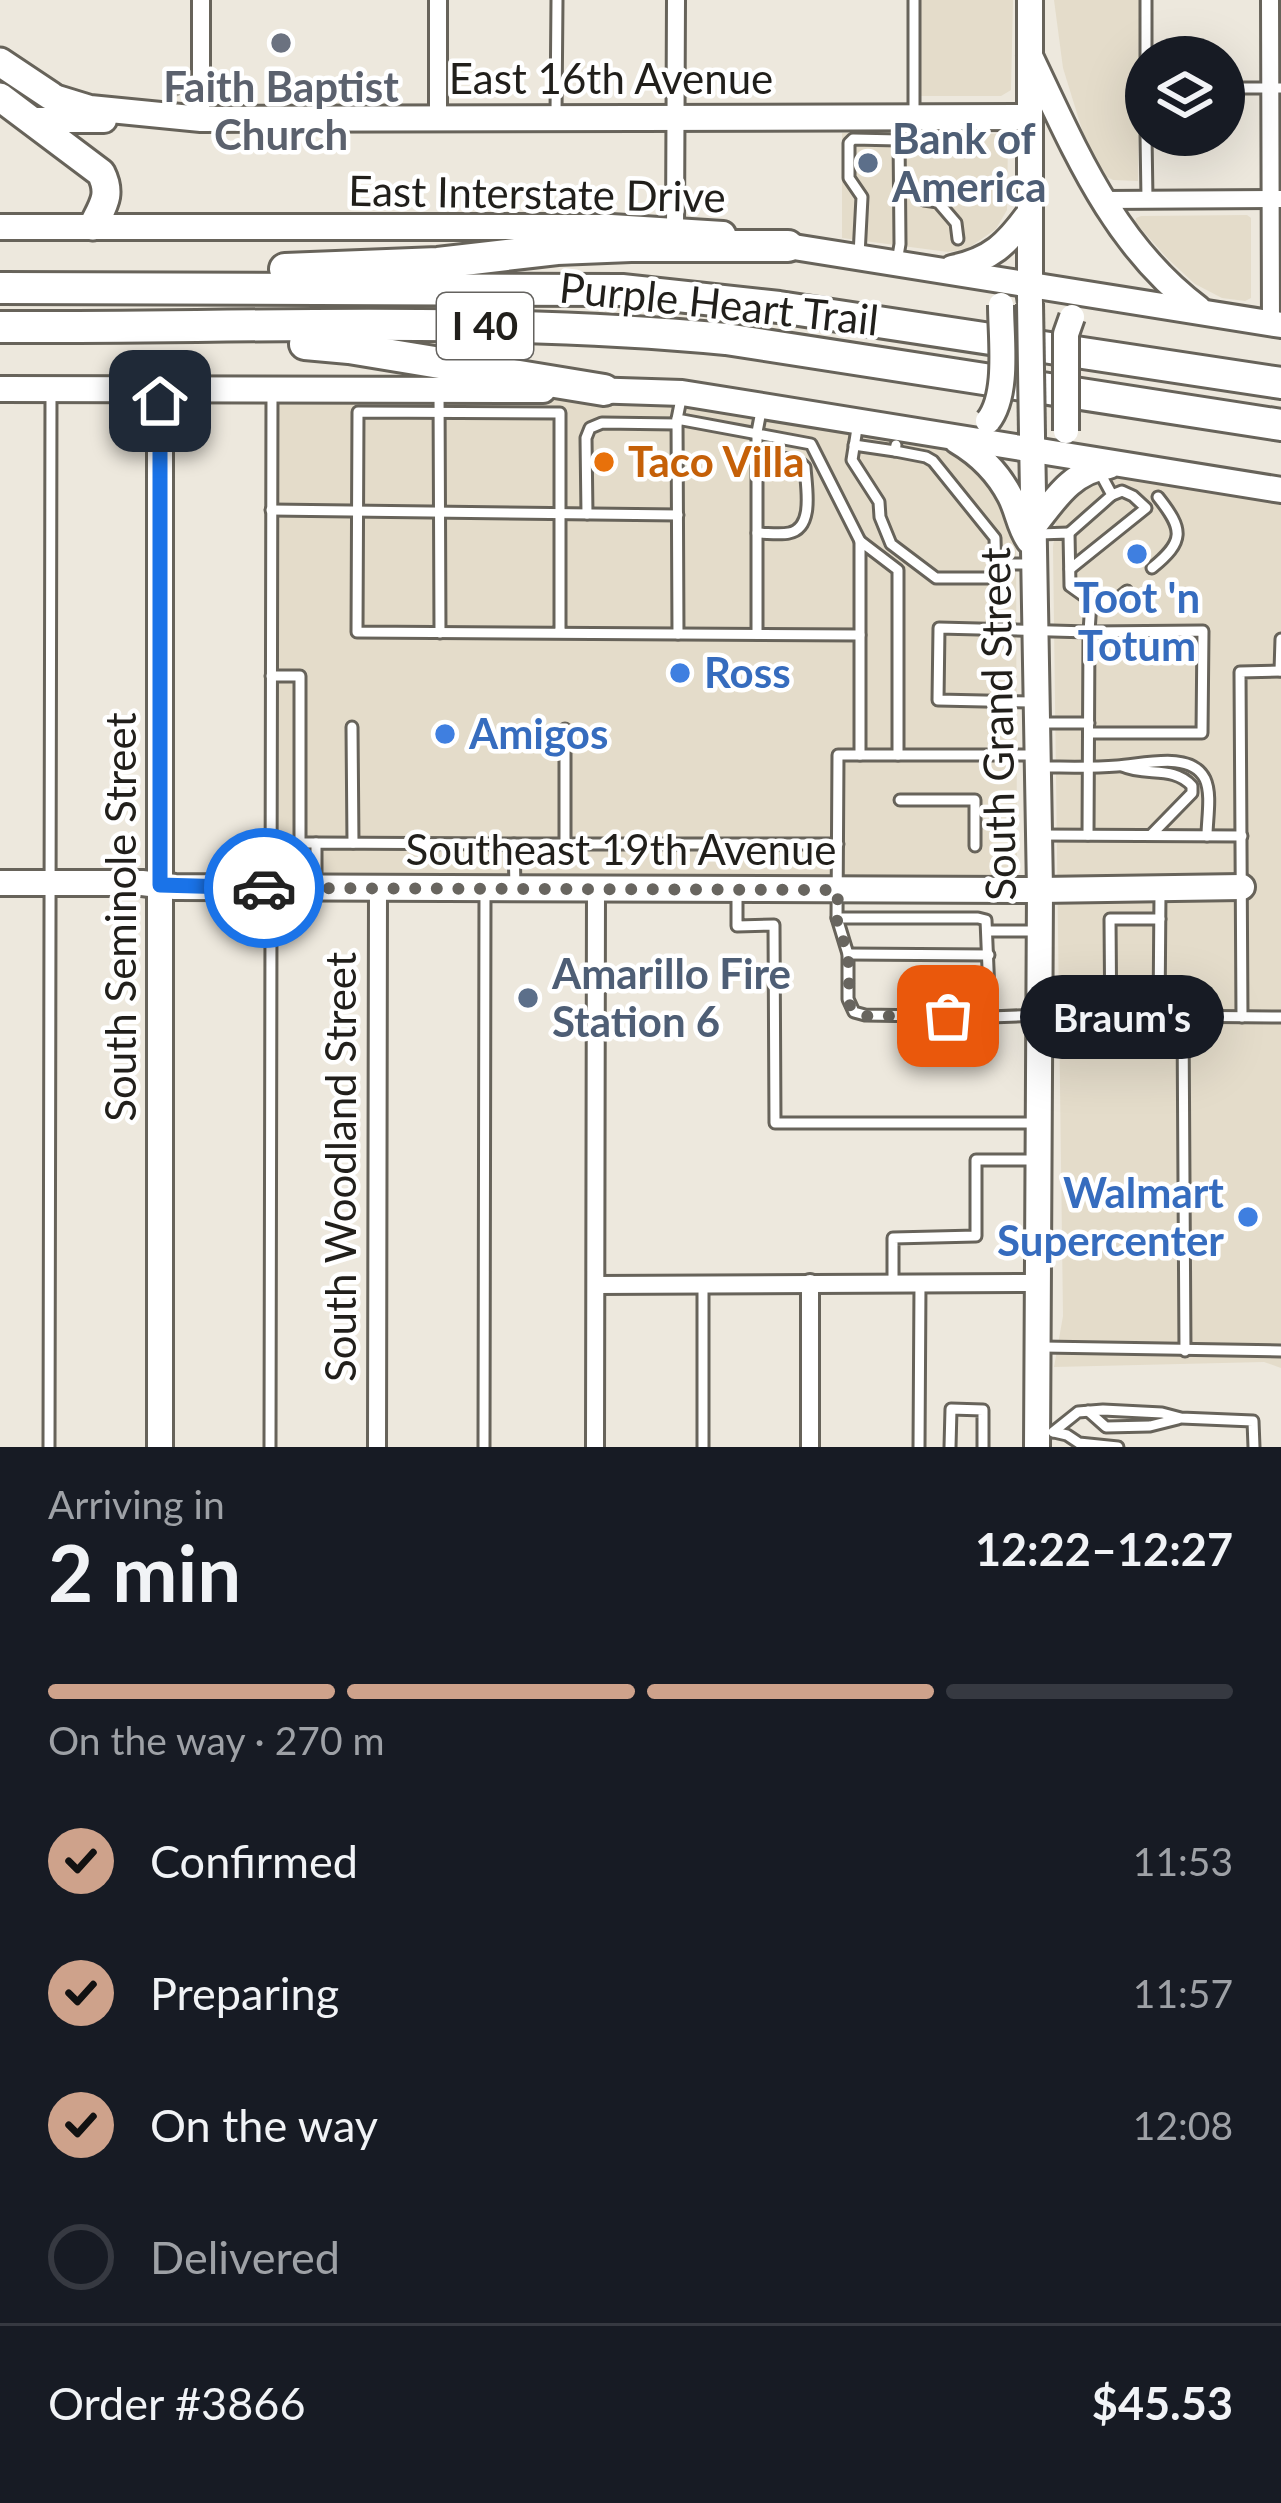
<!DOCTYPE html>
<meta charset="utf-8">
<style>
body{margin:0;font-family:Lato,sans-serif;background:#20242c;color:#f1f3f6;height:100vh;display:flex;flex-direction:column;font-size:45px;white-space:nowrap}
*{box-sizing:border-box;margin:0}
p{font-size:39px;color:#9ea1a6}
.icon{flex:none;width:66px;height:66px;fill:none;stroke:currentColor;stroke-width:2;stroke-linecap:round;stroke-linejoin:round}
.map{position:relative;height:1447px;overflow:hidden}
.drawer{display:flex;flex-direction:column;background:#171b24;flex:1}
.drawer>*{flex:none}
.fabs{position:absolute;left:1125px;top:36px;display:grid;gap:24px}
.fabs a{display:grid;place-items:center;width:120px;height:120px;border-radius:50%;background:#171b24;box-shadow:0 12px 48px #0002;font-size:60px}
.pin{position:absolute;display:grid;place-items:center;width:102px;height:102px;color:#fff;margin:-51px;border-radius:24px;box-shadow:0 6px 18px #0006}
.courier{position:absolute;display:grid;place-items:center;width:120px;height:120px;margin:-60px;border:9px solid #1a73e8;border-radius:50%;background:#fff;color:#222;box-shadow:0 3px 15px #0007}
.bubble{position:absolute;height:84px;border-radius:42px;background:#171b24;box-shadow:0 12px 48px #0002;font-size:39px;font-weight:700;line-height:84px;text-align:center}
.summary em{font-style:normal;font-weight:700}
.summary div{display:flex;flex-direction:column-reverse}
.summary{display:flex;align-items:center;justify-content:space-between;height:204px;padding:0 48px}
h1{font-size:78px;font-weight:700;line-height:90px}
.bar{display:grid;grid-template-columns:repeat(4,1fr);gap:18px 12px;align-content:center;height:144px;padding:0 48px}
.bar i{height:15px;border-radius:9px;background:#363941}
.bar .on{background:#cea28b}
.bar p{grid-column:span 4}
.line{display:flex;align-items:center;gap:30px;padding:0 48px;border-top:3px solid #363941}
.line div{flex:1}
ol{padding:0 48px;list-style:none}
li{display:flex;align-items:center;gap:36px;height:132px}
li p{margin-inline-start:auto}
li .icon{padding:12px;border-radius:50%;background:#cea28b;color:#111;stroke-width:4}
li:last-child{color:#9ea1a6}
li i{width:66px;height:66px;border:6px solid #363941;border-radius:50%}
.map>svg:first-child{display:block}
</style>
<div class="map">
<svg width="1281" height="1447" viewBox="0 0 1281 1447">
<rect width="100%" height="100%" fill="#ede8dd"/>
<g fill="#e4dcca">
<path d="M919,0H1013L1011,90L1001,96H919Z"/>
<path d="M1054,0H1139L1138,181L1113,180L1105,176L1084,136L1063,68Z"/>
<path d="M842,133L1002,134L1008,139L1007,210L996,229L967,249L948,252L842,238Z"/>
<path d="M1247,215L1251,218V298L1245,301L1222,298L1195,284L1168,259L1135,222L1136,218L1141,216Z"/>
<path d="M655,399L940,443L977,462L1016,526L1017,866L1015,871L1007,877H279L276,400Z"/>
<path d="M1111,473L1281,501V1368L1264,1362L1054,1367L1063,1316L1053,547L1057,513L1079,485Z"/>
</g>
<g fill="none" stroke-linecap="round" stroke-linejoin="round">
<defs>
<g id="lane">
<path d="M914,0V117"/>
<path d="M1146,0V57"/>
<path d="M1224,88H1281"/>
<path d="M556,113L557,0"/>
<path d="M1146,135L1147,199"/>
<path d="M924,200L938,202L956,223L958,239"/>
<path d="M859,255L862,197L849,178V143L853,139L899,140"/>
<path d="M897,262L900,244L899,135"/>
<path d="M439,390L440,633"/>
<path d="M682,394L677,419L811,444L860,541"/>
<path d="M677,419L678,634"/>
<path d="M858,422L852,460L879,502L880,517L891,544L936,578H996L995,538L933,461L926,457L895,451"/>
<path d="M854,445L895,451L896,445"/>
<path d="M271,510L678,515"/>
<path d="M587,514L586,438L590,428L602,423L677,424"/>
<path d="M757,533C767,533 780,535 789,533C815,528 806,486 805,467C794,454 774,459 757,459"/>
<path d="M1069,533L1112,495L1099,471"/>
<path d="M860,541L898,570V755H860Z"/>
<path d="M996,564H1029"/>
<path d="M1152,568C1185,541 1184,530 1158,497"/>
<path d="M1070,569L1146,508L1133,496L1122,491L1112,495"/>
<path d="M1091,601H1115L1127,591"/>
<path d="M560,633V413L358,412L357,632L860,635"/>
<path d="M757,634V432L762,406"/>
<path d="M1280,671L1281,639"/>
<path d="M271,676H300V843H316"/>
<path d="M1032,702L938,700L939,628L1089,632L1091,601L1070,586L1069,533L1039,534"/>
<path d="M1038,723H1089"/>
<path d="M352,727L353,843"/>
<path d="M565,729V844"/>
<path d="M860,755H838L837,918H978L986,920L990,1017L1040,1015"/>
<path d="M898,755H1036"/>
<path d="M1122,766C1146,777 1173,765 1192,786V793L1151,835"/>
<path d="M1041,767C1066,767 1092,768 1117,766C1141,765 1191,750 1205,779C1212,794 1207,819 1207,836"/>
<path d="M900,800H975V846"/>
<path d="M1039,835L1242,836"/>
<path d="M1088,835L1089,632L1203,631L1202,733H1089"/>
<path d="M316,885V843L514,844"/>
<path d="M515,887L514,844H838"/>
<path d="M737,890V926L774,925L775,1123H1034"/>
<path d="M1160,893L1159,1016L1281,1017"/>
<path d="M837,918L848,954V999L854,1012L865,1015L990,1017"/>
<path d="M988,931H1037"/>
<path d="M848,954L989,955"/>
<path d="M1146,1015L1159,1016L1150,1042L1111,1043L1110,919H1160"/>
<path d="M1183,1016L1185,1351"/>
<path d="M1242,1017L1240,672L1281,671"/>
<path d="M893,1283V1238L976,1236V1160H1033"/>
<path d="M703,1284V1447"/>
<path d="M1043,1347L1281,1351"/>
<path d="M1088,1411L1106,1427L1150,1426L1178,1419"/>
<path d="M1053,1432L1078,1412L1103,1410L1162,1413L1181,1418L1253,1421L1254,1447"/>
<path d="M1054,1432L1067,1435L1079,1443L1118,1447"/>
<path d="M49,1447L51,394"/>
<path d="M270,1447L272,390"/>
<path d="M484,1447L485,889"/>
<path d="M919,1447L920,1284"/>
<path d="M950,1447L951,1409L983,1410V1447"/>
</g>
<g id="street">
<path d="M201,0V119"/>
<path d="M438,0V118"/>
<path d="M1270,0L1271,323"/>
<path d="M1102,200L1281,199"/>
<path d="M675,230L676,0"/>
<path d="M810,1283V1447"/>
<path d="M596,1285L1038,1283"/>
<path d="M377,1447L378,888"/>
<path d="M595,1447L596,889"/>
</g>
<g id="secondary">
<path d="M1030,56C1075,150 1113,244 1198,308"/>
<path d="M51,96L90,108L201,119L1030,117"/>
<path d="M34,120H104"/>
<path d="M0,227H611L723,234"/>
<path d="M775,244L1281,325"/>
<path d="M952,268C991,260 1007,244 1030,212"/>
<path d="M1030,298V0"/>
<path d="M0,389L543,390"/>
<path d="M589,390L682,393L1281,490"/>
<path d="M1032,436L1040,890L1037,1447"/>
<path d="M957,441C979,454 998,473 1010,496C1018,511 1019,527 1029,541"/>
<path d="M1034,526C1055,499 1072,471 1109,466"/>
<path d="M0,883H142L175,887L1040,890L1242,887"/>
<path d="M160,1447V388"/>
</g>
<g id="primary">
<path d="M0,62L51,96"/>
<path d="M0,97L101,173C112,195 103,205 93,226"/>
</g>
<g id="highway">
<path d="M285,269L438,263L557,249L631,246H788"/>
<path d="M0,288L622,290L779,307L1281,383"/>
<path d="M0,327C242,328 485,316 726,339L1281,425"/>
<path d="M305,344L349,348L604,390"/>
</g>
</defs>
<use href="#lane" stroke="#67635a" stroke-width="15"/>
<use href="#street" stroke="#67635a" stroke-width="22"/>
<use href="#secondary" stroke="#67635a" stroke-width="30"/>
<use href="#primary" stroke="#67635a" stroke-width="33"/>
<use href="#highway" stroke="#67635a" stroke-width="36"/>
<path stroke="#a6a299" stroke-width="3" stroke-dasharray="6 9" stroke-linecap="butt" d="M174,96L181,93L184,83"/>
<use href="#lane" stroke="#fff" stroke-width="9"/>
<use href="#street" stroke="#fff" stroke-width="16"/>
<use href="#secondary" stroke="#fff" stroke-width="24"/>
<use href="#primary" stroke="#fff" stroke-width="27"/>
<use href="#highway" stroke="#fff" stroke-width="30"/>
<defs>
<g id="secondary-bridge">
<path d="M1030,303L1032,435"/>
<path d="M988,421C1009,395 1001,338 1001,305"/>
<path d="M1066,431V334L1072,317"/>
</g>
</defs>
<use href="#secondary-bridge" stroke="#67635a" stroke-width="30" stroke-linecap="butt"/>
<use href="#secondary-bridge" stroke="#fff" stroke-width="24"/>
</g>
<g fill="none" stroke-linecap="round" stroke-linejoin="round">
<path stroke="#68655f" stroke-width="12" stroke-dasharray="0 21.6" d="M264,888L838,890L837,924L848,954L850,1007L865,1016H948"/>
<path stroke="#1a73e8" stroke-width="15" d="M160,401V885L264,888"/>
</g>
<circle fill="#6b7280" stroke="#fff" stroke-width="4.5" cx="281" cy="43" r="12"/>
<g fill="#5c6f8a" stroke="#fff" stroke-width="4.5">
<circle cx="868" cy="163" r="12"/>
<circle cx="528" cy="998" r="12"/>
</g>
<circle fill="#e8710a" stroke="#fff" stroke-width="4.5" cx="604" cy="462" r="12"/>
<g fill="#3f7fe0" stroke="#fff" stroke-width="4.5">
<circle cx="1137" cy="554" r="12"/>
<circle cx="680" cy="673" r="12"/>
<circle cx="445" cy="734" r="12"/>
<circle cx="1248" cy="1217" r="12"/>
</g>
<g text-anchor="middle" stroke-width="9" stroke-linejoin="round" paint-order="stroke">
<rect fill="#fff" stroke="#64625f" stroke-width="3" x="437" y="293" width="96" height="66" rx="9"/>
<g font-size="39" font-weight="bold" fill="#211f1b">
<text x="485" y="340">I 40</text>
</g>
<g font-size="42" fill="#211f1b" stroke="#fff">
<text x="611" y="94">East 16th Avenue</text>
<text transform="translate(537 194) rotate(1)" y="15">East Interstate Drive</text>
<text transform="translate(719 304) rotate(6)" y="15">Purple Heart Trail</text>
<text transform="translate(998 724) rotate(-91)" y="15">South Grand Street</text>
<text x="621" y="865">Southeast 19th Avenue</text>
<text transform="translate(121 917) rotate(-90)" y="15">South Seminole Street</text>
<text transform="translate(341 1167) rotate(-90)" y="15">South Woodland Street</text>
</g>
<g font-size="42" font-weight="bold" fill="#5b616d" stroke="#fff">
<text x="281" y="102">Faith Baptist<tspan x="281" dy="48">Church</tspan></text>
</g>
<g font-size="42" font-weight="bold" fill="#4e5e75" stroke="#fff" text-anchor="start">
<text x="892" y="154">Bank of<tspan x="892" dy="48">America</tspan></text>
<text x="552" y="989">Amarillo Fire<tspan x="552" dy="48">Station 6</tspan></text>
</g>
<g font-size="42" font-weight="bold" fill="#c56008" stroke="#fff" text-anchor="start">
<text x="628" y="477">Taco Villa</text>
</g>
<g font-size="42" font-weight="bold" fill="#366cbe" stroke="#fff" text-anchor="start">
<text x="1137" y="613" text-anchor="middle">Toot 'n<tspan x="1137" dy="48">Totum</tspan></text>
<text x="704" y="688">Ross</text>
<text x="469" y="749">Amigos</text>
<text x="1224" y="1208" text-anchor="end">Walmart<tspan x="1224" dy="48">Supercenter</tspan></text>
</g>
</g>
</svg>
<div class="fabs">
<a><svg class="icon" aria-label="layers" viewBox="0 0 24 24"><path d="M12 4l9 5-9 5-9-5zM3 14l9 5 9-5"/></svg></a>
</div>
<div class="pin" style="left:948px;top:1016px;background:#ea580c"><svg class="icon" aria-label="bag" viewBox="0 0 24 24"><path d="M5 8h14l-1 12H6zM9 8a3 3 0 0 1 6 0"/></svg></div>
<div class="pin" style="left:160px;top:401px;background:#1f2937"><svg class="icon" aria-label="home" viewBox="0 0 24 24"><path d="M3 11l9-7 9 7M6 9v11h12V9"/></svg></div>
<div class="courier" style="left:264px;top:888px"><svg class="icon" aria-label="car" viewBox="0 0 24 24"><path d="M5 17H2v-5l4-1 3-4h7l3 4 3 1v5h-3M9 17h6M6 11h13"/><circle cx="7" cy="17" r="2"/><circle cx="17" cy="17" r="2"/></svg></div>
<div class="bubble" style="left:1020px;top:975px;width:204px">Braum's</div>
</div>
<section class="drawer">
<div class="summary"><div><h1>2 min</h1><p>Arriving in</p></div><em>12:22–12:27</em></div>
<div class="bar"><i class="on"></i><i class="on"></i><i class="on"></i><i></i><p>On the way · 270 m</p></div>
<ol>
<li><svg class="icon" aria-label="check" viewBox="0 0 24 24"><path d="M5 12l5 5 9-10"/></svg>Confirmed<p>11:53</p></li>
<li><svg class="icon" aria-label="check" viewBox="0 0 24 24"><path d="M5 12l5 5 9-10"/></svg>Preparing<p>11:57</p></li>
<li><svg class="icon" aria-label="check" viewBox="0 0 24 24"><path d="M5 12l5 5 9-10"/></svg>On the way<p>12:08</p></li>
<li><i></i>Delivered</li>
</ol>
<div class="line" style="height:156px"><div>Order #3866</div><b>$45.53</b></div>
</section>
